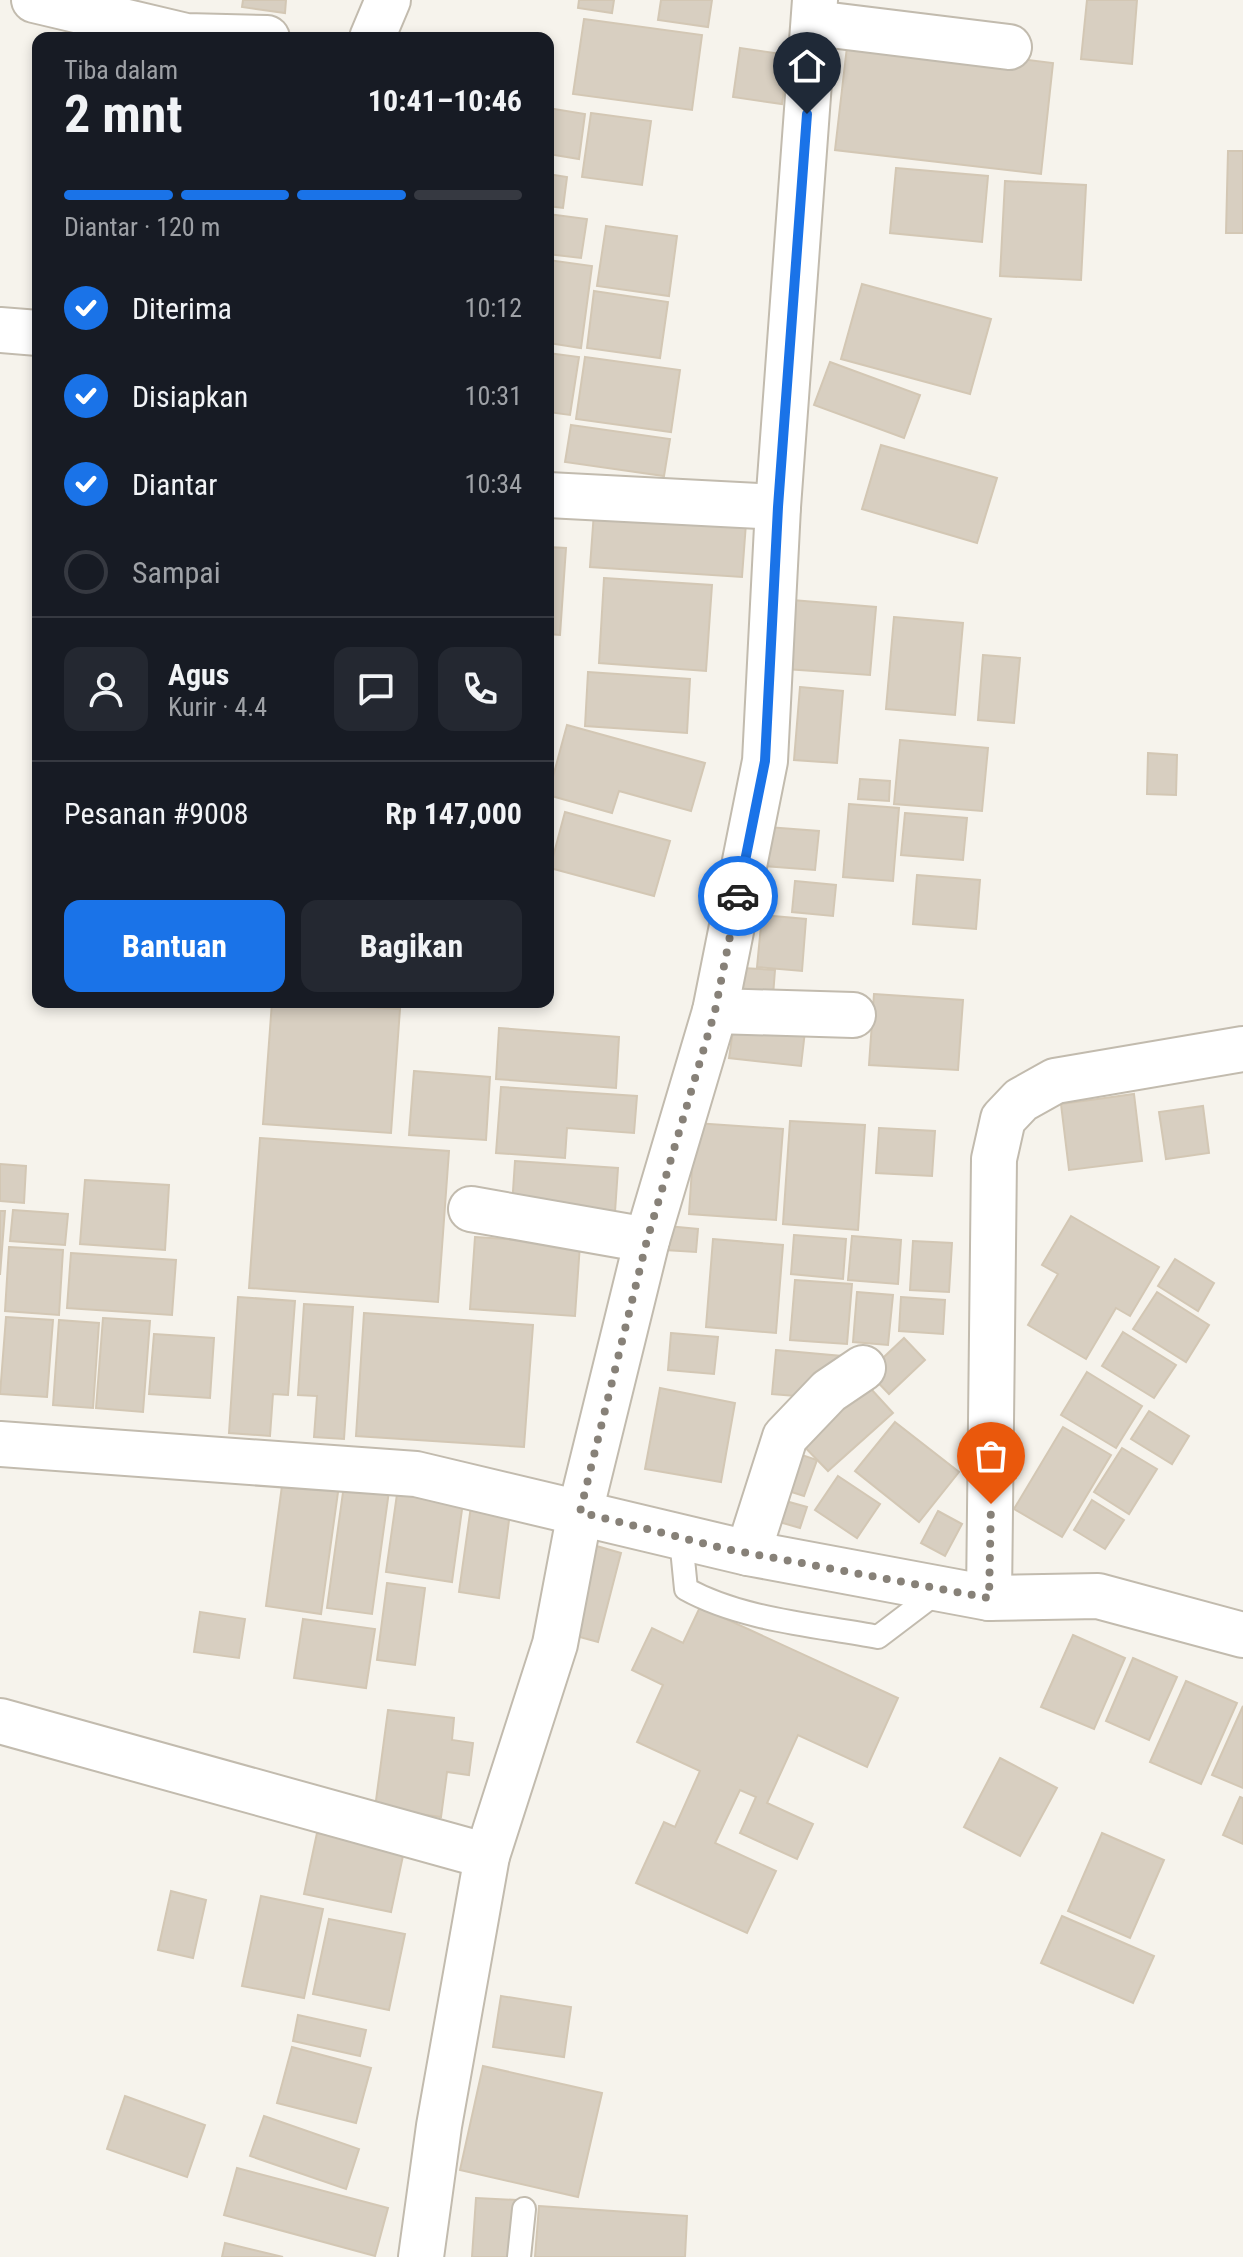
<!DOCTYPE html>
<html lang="id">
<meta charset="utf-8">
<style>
body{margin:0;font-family:"Roboto Condensed",sans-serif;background:#242831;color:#f1f3f6;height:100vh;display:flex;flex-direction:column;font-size:30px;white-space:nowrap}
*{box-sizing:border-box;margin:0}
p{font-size:26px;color:#9ea1a6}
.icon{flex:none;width:44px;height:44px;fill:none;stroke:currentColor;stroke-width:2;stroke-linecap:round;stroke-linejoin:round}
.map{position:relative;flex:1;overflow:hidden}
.details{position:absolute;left:32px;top:32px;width:522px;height:976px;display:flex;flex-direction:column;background:#171b24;border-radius:16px;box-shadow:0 4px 12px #0003}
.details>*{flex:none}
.pin{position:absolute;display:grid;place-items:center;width:68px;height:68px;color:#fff;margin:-82px -34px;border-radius:50% 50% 50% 0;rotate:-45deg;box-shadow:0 0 8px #0007}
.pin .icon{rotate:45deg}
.courier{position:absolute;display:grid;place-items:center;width:80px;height:80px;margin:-40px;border:6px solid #1a73e8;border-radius:50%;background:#fff;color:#222;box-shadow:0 2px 10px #0007}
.headline em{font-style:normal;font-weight:700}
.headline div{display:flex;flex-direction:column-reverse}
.headline{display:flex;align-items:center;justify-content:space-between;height:136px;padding:0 32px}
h1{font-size:52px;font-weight:700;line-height:60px}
.bar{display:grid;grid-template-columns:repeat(4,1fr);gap:12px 8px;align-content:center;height:96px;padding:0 32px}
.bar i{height:10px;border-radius:6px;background:#363941}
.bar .on{background:#1a73e8}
.bar p{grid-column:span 4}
.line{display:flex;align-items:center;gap:20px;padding:0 32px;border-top:2px solid #363941}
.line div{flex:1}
.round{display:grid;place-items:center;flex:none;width:84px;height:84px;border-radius:16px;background:#242831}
ol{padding:0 32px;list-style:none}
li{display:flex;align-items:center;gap:24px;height:88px}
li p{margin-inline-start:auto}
li .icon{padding:8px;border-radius:50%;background:#1a73e8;color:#fff;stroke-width:4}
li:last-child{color:#9ea1a6}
li i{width:44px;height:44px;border:4px solid #363941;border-radius:50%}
.cta{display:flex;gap:16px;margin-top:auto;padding:16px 32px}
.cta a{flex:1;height:92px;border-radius:16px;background:#1a73e8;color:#fff;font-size:32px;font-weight:700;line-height:92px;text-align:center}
.cta a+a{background:#242831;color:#f1f3f6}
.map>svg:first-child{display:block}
</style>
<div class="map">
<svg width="1243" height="2257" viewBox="0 0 1243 2257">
<rect width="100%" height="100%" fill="#f6f3ec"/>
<g fill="#d8cfc1" stroke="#d3c7b4" stroke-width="2">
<path d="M243,0H286L285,13L242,7Z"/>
<path d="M579,0H614L612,13L578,8Z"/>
<path d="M661,0H712L708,27L658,20Z"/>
<path d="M1087,0H1137L1132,64L1081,59Z"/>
<path d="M584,19L702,35L692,110L573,94Z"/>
<path d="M848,38L1053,63L1041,174L835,150Z"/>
<path d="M740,48L789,55L782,104L733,97Z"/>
<path d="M548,108L585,114L579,159L548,154Z"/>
<path d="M591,113L651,121L642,185L582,177Z"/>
<path d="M1228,151H1243V233H1226Z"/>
<path d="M896,168L988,176L982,242L890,233Z"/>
<path d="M548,174L567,177L563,208L548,206Z"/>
<path d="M1005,181L1086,185L1081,280L1000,276Z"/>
<path d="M548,214L587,219L581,258L548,254Z"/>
<path d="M606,226L677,236L669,296L597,286Z"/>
<path d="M548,260L592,266L581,348L548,343Z"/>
<path d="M862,284L991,319L970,394L841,359Z"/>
<path d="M594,291L668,302L660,358L587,348Z"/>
<path d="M548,353L579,357L570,415L548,412Z"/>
<path d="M585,357L680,370L671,432L576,419Z"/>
<path d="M830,362L920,395L904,438L814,405Z"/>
<path d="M571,425L670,439L664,476L565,462Z"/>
<path d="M881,445L997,478L977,543L862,509Z"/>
<path d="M594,512L746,523L742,577L590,567Z"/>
<path d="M548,547L566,548L560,635L548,634Z"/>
<path d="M604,578L712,585L706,671L599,663Z"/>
<path d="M792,600L876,607L870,675L786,669Z"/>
<path d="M894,617L963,623L955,715L886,709Z"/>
<path d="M983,655L1020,658L1014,723L978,720Z"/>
<path d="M588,672L690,679L687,733L585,726Z"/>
<path d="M800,687L843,691L837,763L794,760Z"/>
<path d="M567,725L705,763L691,811L619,791L612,813L548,795Z"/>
<path d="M900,740L988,748L982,811L894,804Z"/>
<path d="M1148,753L1177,755L1176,795L1147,794Z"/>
<path d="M860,779L890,781L889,801L858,799Z"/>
<path d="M849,804L899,808L893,881L843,877Z"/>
<path d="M565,812L670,841L654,896L550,868Z"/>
<path d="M905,813L967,818L963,860L901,855Z"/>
<path d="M767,827L819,831L815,870L764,866Z"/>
<path d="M917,875L980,880L976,929L913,924Z"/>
<path d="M795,881L836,885L833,916L792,912Z"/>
<path d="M762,915L806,919L802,971L757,967Z"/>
<path d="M743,968L775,970L773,996L741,994Z"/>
<path d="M874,994L963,1000L958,1070L869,1065Z"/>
<path d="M272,1002L400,1009L391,1133L263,1124Z"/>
<path d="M734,1023L805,1031L801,1066L729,1058Z"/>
<path d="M499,1028L619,1037L616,1088L496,1079Z"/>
<path d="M414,1071L490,1077L486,1140L409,1135Z"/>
<path d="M501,1087L637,1096L634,1133L567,1128L565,1158L496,1153Z"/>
<path d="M1134,1094L1142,1161L1069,1170L1061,1104Z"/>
<path d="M1203,1106L1209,1153L1166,1159L1159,1112Z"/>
<path d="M790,1121L865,1125L858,1230L783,1224Z"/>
<path d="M695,1123L783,1129L776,1220L689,1214Z"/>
<path d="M879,1128L935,1131L932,1176L876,1173Z"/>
<path d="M260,1138L449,1151L438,1302L249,1288Z"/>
<path d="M515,1161L618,1168L615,1212L512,1206Z"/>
<path d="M0,1164L26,1166L24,1203L0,1201Z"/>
<path d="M85,1180L169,1185L165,1250L80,1244Z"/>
<path d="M13,1210L68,1214L65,1245L10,1241Z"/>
<path d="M0,1211H5L0,1275Z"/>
<path d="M1071,1216L1159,1267L1130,1316L1116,1308L1086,1359L1028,1325L1058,1274L1042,1265Z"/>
<path d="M667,1226L698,1229L696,1252L665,1250Z"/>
<path d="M794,1235L846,1239L843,1279L791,1274Z"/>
<path d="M852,1236L901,1240L898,1284L848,1280Z"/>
<path d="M475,1237L580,1244L575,1316L470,1309Z"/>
<path d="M713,1239L783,1245L776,1333L706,1327Z"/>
<path d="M913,1241L952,1243L949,1292L910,1290Z"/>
<path d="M9,1247L63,1250L59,1315L5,1311Z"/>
<path d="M71,1253L176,1260L172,1315L67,1308Z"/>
<path d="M1175,1259L1214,1283L1198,1311L1158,1286Z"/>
<path d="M795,1280L852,1284L847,1344L790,1340Z"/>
<path d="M857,1292L893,1295L888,1345L853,1342Z"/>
<path d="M1157,1292L1209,1325L1186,1362L1133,1329Z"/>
<path d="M238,1297L295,1301L288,1395L273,1394L270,1436L229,1433Z"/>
<path d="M901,1297L945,1300L943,1334L899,1331Z"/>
<path d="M304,1304L353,1307L344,1439L314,1437L317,1396L298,1395Z"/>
<path d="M364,1313L533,1325L524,1447L356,1436Z"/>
<path d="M6,1317L53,1320L47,1397L0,1394Z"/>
<path d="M103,1318L150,1321L143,1412L96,1408Z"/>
<path d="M59,1320L99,1323L93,1408L53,1405Z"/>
<path d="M1123,1332L1176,1365L1154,1398L1102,1366Z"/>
<path d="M671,1333L718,1337L714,1374L668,1370Z"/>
<path d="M154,1334L214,1338L210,1398L149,1394Z"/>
<path d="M904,1338L925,1360L889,1394L868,1372Z"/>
<path d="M776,1350L842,1356L840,1376L821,1398L772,1394Z"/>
<path d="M1087,1372L1142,1406L1116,1448L1061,1415Z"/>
<path d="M861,1378L893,1413L828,1471L795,1437Z"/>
<path d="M660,1388L735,1403L721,1482L645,1469Z"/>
<path d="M1149,1411L1189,1436L1172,1464L1131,1439Z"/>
<path d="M895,1422L959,1472L919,1522L855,1471Z"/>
<path d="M1063,1427L1111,1455L1062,1537L1014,1509Z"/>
<path d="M1122,1448L1157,1469L1129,1514L1094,1492Z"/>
<path d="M790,1451L817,1460L804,1496L776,1487Z"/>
<path d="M838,1476L880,1504L857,1538L815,1510Z"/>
<path d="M283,1478L339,1485L321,1614L266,1606Z"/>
<path d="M344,1485L389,1491L372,1614L327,1608Z"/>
<path d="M398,1487L464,1495L452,1582L386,1572Z"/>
<path d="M775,1498L807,1507L800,1528L769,1519Z"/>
<path d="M472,1499L511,1505L499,1598L459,1592Z"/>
<path d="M1092,1500L1124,1520L1105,1549L1074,1530Z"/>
<path d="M938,1511L962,1524L945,1556L921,1543Z"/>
<path d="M593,1545L621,1553L598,1642L569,1634Z"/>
<path d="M387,1583L425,1588L415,1665L377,1660Z"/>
<path d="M700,1607L898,1698L867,1767L798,1735L767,1803L813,1824L797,1859L740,1833L756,1797L740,1790L715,1843L776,1871L747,1933L636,1883L664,1822L675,1827L700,1771L637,1742L663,1685L632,1670L652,1628L683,1643Z"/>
<path d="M200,1612L245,1619L239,1658L194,1652Z"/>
<path d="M303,1619L375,1629L366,1688L294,1678Z"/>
<path d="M1073,1635L1125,1658L1094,1729L1041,1707Z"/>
<path d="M1133,1658L1177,1677L1149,1740L1106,1721Z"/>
<path d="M1186,1681L1237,1703L1201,1784L1150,1762Z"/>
<path d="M1243,1706V1788L1212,1775Z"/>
<path d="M388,1710L454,1718L452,1740L473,1743L469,1775L447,1772L441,1817L375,1808Z"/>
<path d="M1000,1758L1057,1788L1020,1856L964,1827Z"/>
<path d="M1240,1797L1243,1798V1844L1223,1835Z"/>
<path d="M317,1833L404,1851L391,1912L304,1894Z"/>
<path d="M1102,1833L1164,1860L1130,1938L1068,1911Z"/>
<path d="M171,1891L206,1900L193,1958L158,1950Z"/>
<path d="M261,1896L323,1909L304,1998L242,1986Z"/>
<path d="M1062,1916L1154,1956L1133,2003L1041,1963Z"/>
<path d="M329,1919L405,1934L389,2010L313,1994Z"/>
<path d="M501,1996L571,2007L564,2057L493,2047Z"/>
<path d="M298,2015L366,2030L360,2056L293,2041Z"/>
<path d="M292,2047L371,2068L356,2123L277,2103Z"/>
<path d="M483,2066L602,2093L578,2197L460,2170Z"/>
<path d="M125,2096L205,2125L187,2177L107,2149Z"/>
<path d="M264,2116L359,2149L346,2189L250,2156Z"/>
<path d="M237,2168L388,2208L375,2256L224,2215Z"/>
<path d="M476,2198L517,2200L514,2257H472Z"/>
<path d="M539,2206L687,2216L685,2257H535Z"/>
<path d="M225,2243L283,2257H222Z"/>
</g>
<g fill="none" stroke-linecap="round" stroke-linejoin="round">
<defs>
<g id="lane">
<path d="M681,1539L686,1589C742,1620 815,1625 878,1637L940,1590"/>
<path d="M519,2257L524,2209"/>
</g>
<g id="street">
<path d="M34,0L186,36L267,38"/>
<path d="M814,23L1009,47"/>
<path d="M372,38L388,0"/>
<path d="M0,330L38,333"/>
<path d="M548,495L778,507"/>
<path d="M715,1011L853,1015"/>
<path d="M471,1209L647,1240"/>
<path d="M0,1444L416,1474L748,1553L989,1598L1098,1596L1243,1635"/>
<path d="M748,1553L785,1437L829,1391L863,1368"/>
<path d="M989,1598L994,1159L1003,1119L1021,1100L1055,1081L1243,1049"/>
<path d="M0,1721L487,1856"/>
<path d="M421,2257L439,2126L487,1856L555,1644L580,1512L647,1240L715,1011L765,761L778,507L815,0"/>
</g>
</defs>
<use href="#lane" stroke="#c2bbae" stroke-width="26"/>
<use href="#street" stroke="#c2bbae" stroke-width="48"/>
<use href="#lane" stroke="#fff" stroke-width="22"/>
<use href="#street" stroke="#fff" stroke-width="44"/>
</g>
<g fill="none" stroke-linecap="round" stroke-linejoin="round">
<path stroke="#878178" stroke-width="8" stroke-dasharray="0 14.4" d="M738,896L715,1011L647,1240L580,1512L726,1549L989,1598L991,1504"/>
<path stroke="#1a73e8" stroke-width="10" d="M738,896L765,761L778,507L807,114"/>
</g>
</svg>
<div class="pin" style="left:991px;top:1504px;background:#ea580c"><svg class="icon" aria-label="bag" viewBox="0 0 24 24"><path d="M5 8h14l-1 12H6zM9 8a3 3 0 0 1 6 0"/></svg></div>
<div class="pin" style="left:807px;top:114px;background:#1f2937"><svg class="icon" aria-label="home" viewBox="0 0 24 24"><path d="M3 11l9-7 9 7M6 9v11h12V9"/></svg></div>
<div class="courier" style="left:738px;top:896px"><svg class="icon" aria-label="car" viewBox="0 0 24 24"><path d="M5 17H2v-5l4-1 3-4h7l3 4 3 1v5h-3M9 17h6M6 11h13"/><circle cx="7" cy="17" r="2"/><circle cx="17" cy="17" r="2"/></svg></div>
<section class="details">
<div class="headline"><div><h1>2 mnt</h1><p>Tiba dalam</p></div><em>10:41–10:46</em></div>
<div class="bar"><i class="on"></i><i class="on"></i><i class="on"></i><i></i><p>Diantar · 120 m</p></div>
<ol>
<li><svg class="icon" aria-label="check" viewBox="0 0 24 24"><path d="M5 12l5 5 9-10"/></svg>Diterima<p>10:12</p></li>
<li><svg class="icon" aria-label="check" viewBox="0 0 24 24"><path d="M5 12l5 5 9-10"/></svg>Disiapkan<p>10:31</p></li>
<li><svg class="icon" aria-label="check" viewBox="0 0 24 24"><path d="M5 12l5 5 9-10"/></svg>Diantar<p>10:34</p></li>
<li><i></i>Sampai</li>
</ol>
<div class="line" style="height:144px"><a class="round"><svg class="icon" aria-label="person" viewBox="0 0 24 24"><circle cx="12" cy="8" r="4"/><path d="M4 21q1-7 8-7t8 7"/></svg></a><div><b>Agus</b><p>Kurir · 4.4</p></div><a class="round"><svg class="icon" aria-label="chat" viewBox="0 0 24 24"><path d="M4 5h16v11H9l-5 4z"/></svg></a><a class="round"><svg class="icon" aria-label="phone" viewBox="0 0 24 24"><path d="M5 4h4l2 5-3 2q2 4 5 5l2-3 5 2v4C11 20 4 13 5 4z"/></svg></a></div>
<div class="line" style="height:104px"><div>Pesanan #9008</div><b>Rp 147,000</b></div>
<div class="cta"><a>Bantuan</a><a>Bagikan</a></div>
</section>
</div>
